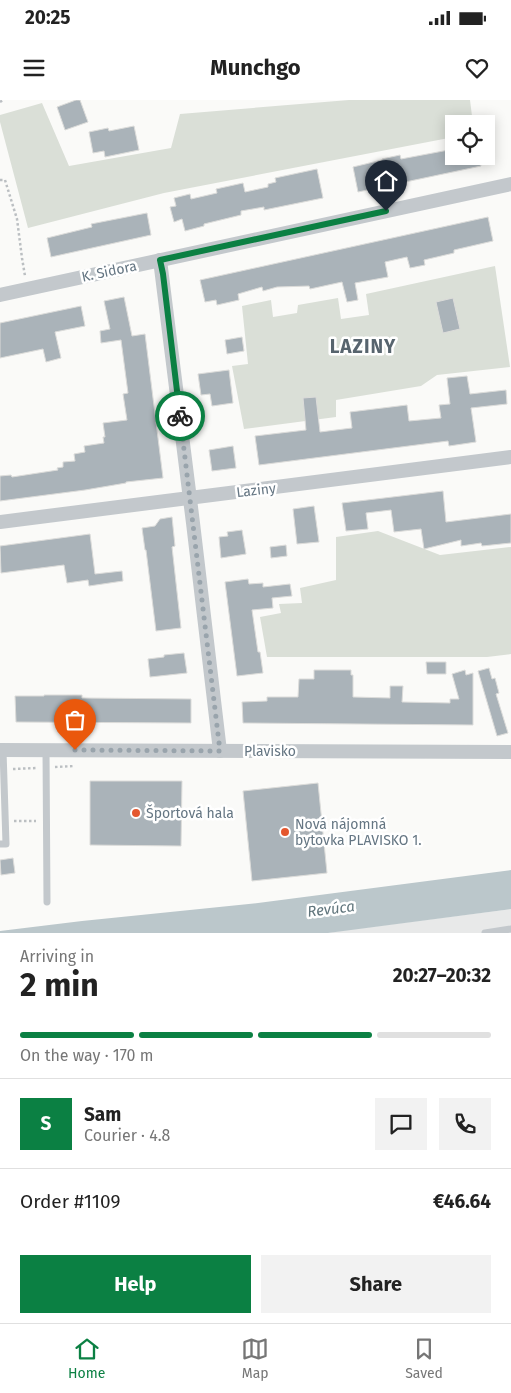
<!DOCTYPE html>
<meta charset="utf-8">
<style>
body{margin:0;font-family:"Fira Sans",sans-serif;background:#f2f2f2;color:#222;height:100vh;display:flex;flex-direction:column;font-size:19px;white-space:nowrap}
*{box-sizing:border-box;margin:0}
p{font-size:16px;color:#767676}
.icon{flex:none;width:28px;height:28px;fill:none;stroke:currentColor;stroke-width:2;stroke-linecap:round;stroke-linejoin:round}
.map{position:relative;height:833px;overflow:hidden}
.drawer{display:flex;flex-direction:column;background:#fff;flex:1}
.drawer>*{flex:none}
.fabs{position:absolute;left:445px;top:15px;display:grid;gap:10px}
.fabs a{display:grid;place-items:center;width:50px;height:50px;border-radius:0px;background:#fff;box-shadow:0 2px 12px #0003;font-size:25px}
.pin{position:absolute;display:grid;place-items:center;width:42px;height:42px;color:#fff;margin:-51px -21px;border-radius:50% 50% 50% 0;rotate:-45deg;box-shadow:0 0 5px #0007}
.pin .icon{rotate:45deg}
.courier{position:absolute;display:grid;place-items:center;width:50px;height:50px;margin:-25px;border:4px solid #0b8043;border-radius:50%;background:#fff;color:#222;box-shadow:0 1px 6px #0007}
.headline em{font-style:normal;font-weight:700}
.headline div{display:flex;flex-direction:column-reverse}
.headline{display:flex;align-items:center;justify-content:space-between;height:85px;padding:0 20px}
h1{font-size:32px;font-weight:700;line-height:38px}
.bar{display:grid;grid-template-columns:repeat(4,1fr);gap:8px 5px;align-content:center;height:60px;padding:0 20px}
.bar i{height:6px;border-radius:4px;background:#e0e0e0}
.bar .active{background:#0b8043}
.bar p{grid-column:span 4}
.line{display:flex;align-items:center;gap:12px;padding:0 20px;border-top:1px solid #e0e0e0}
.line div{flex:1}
.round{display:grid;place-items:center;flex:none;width:52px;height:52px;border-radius:0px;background:#f2f2f2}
.cta{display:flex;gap:10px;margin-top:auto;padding:10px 20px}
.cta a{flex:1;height:58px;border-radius:0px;background:#0b8043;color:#fff;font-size:20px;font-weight:700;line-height:58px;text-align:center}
.cta a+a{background:#f2f2f2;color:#222}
.status{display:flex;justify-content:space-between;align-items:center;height:35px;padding:0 25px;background:#fff;direction:ltr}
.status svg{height:14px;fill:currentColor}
header{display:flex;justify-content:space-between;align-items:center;height:65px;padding:0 20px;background:#fff;font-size:22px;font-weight:700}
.dock{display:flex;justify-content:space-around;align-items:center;height:70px;border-top:1px solid #e0e0e0;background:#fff;font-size:14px;color:#767676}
.dock a{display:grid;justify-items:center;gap:2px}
.dock .active{color:#0b8043}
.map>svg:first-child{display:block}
</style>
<div class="status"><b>20:25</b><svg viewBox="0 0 49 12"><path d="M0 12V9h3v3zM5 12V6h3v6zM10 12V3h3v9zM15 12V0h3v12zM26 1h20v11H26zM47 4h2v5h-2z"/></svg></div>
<header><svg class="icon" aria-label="menu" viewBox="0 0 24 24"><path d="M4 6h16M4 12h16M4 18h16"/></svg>Munchgo<svg class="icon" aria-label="heart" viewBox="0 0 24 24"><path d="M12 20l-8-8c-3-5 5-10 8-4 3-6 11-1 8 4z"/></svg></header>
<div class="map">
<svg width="511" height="833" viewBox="0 0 511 833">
<rect width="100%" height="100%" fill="#fafaf8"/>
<path fill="#e8e9e9" d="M511,809V833H328L346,830Z"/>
<g fill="#dadfd7">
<path d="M349,0H470L473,24H454V37L164,93L28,128L0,22V15L42,3L69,66L171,48L180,14Z"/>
<path d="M495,166L510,267L437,275L421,286L336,300V317L244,329L232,266L248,264L242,206L271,200L273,217L297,213L298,205L338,198L341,219L369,215L366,194Z"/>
<path d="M378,431L440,455L511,447V554L487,557H267L260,517L281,513L279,504L302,503L300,488L336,480V437Z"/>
</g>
<path fill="#bbc7cb" d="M511,770V809L328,833H0V831L82,821L258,803Z"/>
<g fill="#aab3b9" stroke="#dcdcda">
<path d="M76,0H80L88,22L65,30L57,7Z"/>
<path d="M134,26L139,50L105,57L104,51L93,53L89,32L108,28L109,31Z"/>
<path d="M454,49V56H478L481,66L358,92L353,67L382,60V59L400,55L401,59Z"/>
<path d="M317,69L323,98L264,110V107L241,111V115L204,124V126L185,131L182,119L174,122L170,107L176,106L174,98L190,94L191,99L217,93L216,89L243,83L245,92L268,87V84L276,82L275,78Z"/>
<path d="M147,113L151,135L51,157L47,138L92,127L91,124Z"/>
<path d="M488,117L493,141L454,150V153L424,160L425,165L410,168L407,157L385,162L388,177L355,183L358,200L347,202L342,182L310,189L309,186L277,187L263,191L262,187L238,194L239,200L217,205L216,200L205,202L200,180Z"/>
<path d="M124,197L132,236L145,234L163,378L126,382V383L85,390L0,401V376L11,375L12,377L58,370L57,368L63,367V362L75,361L74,354L85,352L84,346L104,343L103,337H105L103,323L127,320L123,294L128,293L121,240L101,243L100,231L110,229L104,201Z"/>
<path d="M453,198L460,229L443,233L436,202Z"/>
<path d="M81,206L85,226L55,232L61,258L46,262L43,249L0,258V223Z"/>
<path d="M242,237L244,251L227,254L225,240Z"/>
<path d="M229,270L233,303L212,306L210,294L201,295L198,274Z"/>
<path d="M467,276L470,294L506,290L507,304L471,308L476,342L449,346L448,341L259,365L255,336L306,330L303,298L316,297L320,332L352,328L350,312L407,305L409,321L441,318L439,305L450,304L447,278Z"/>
<path d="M233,346L236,368L212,371L209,350Z"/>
<path d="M443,391L446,422L511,414V443L482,446L481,443L461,446V440L424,449L421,429L394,432L391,410L366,413L368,429L346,431L342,403Z"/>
<path d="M314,406L319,442L297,444L293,409Z"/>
<path d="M172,417L175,446L172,447L181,528L156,531L146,450H145L142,428L155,426L160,419Z"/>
<path d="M242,430L246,454L221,458L219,437L228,436L227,432Z"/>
<path d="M90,434L95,474L122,471L123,481L89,486L88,480L67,483L64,465L1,473L0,446Z"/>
<path d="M286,445L287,456L271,458L270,447Z"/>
<path d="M248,479L249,484L263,483V487L290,484L292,496L272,498L273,508L252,510L258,552H260L263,573L237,576L225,482Z"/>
<path d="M184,553L187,573L150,577L148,559L164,557V555Z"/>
<path d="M426,562H446V574H427Z"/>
<path d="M489,568L492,579L495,578L499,593L496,594L508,633L497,636L478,571Z"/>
<path d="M314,570H351V575H353V597L390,598V586H403L402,602L450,603V599H459L452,574L465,570L466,575L473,573V625L243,623L242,602L267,601V597H298L299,579H314Z"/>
<path d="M44,595H82V598L191,599V623L16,622L15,596H44Z"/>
<path d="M90,681H182L181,746L90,745Z"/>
<path d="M318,683L327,773L252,781L243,691Z"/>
<path d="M13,758L15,773L1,775L0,760Z"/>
</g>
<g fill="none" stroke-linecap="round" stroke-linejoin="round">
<g stroke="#bbbfc2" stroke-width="2.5" stroke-dasharray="2.5 2.5" stroke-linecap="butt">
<path d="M0,2L3,0"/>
<path d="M0,80H5L17,119L22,158L25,176"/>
<path d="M55,667L75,666"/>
<path d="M13,669L37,668"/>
<path d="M14,721H36"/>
</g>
<g stroke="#c3c8cc" stroke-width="7">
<path d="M46,650L47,802"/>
<path d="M0,744H6L3,650"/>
<path d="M485,833L511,829"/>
</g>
<g stroke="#c3c8cc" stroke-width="14">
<path d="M160,160L193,423L220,651"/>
<path d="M0,195L511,84"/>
<path d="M0,422L511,357"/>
<path d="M0,650L511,652"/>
</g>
</g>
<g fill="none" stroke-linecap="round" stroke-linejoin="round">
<path stroke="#99a4ac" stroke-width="5" stroke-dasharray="0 9" d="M75,650L220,651L180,316"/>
<path stroke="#0b8043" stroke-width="6" d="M180,316L163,174L160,160L386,111"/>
</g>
<g fill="#e4572e" stroke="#fff" stroke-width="2">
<circle cx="136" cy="713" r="5"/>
<circle cx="285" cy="732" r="5"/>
</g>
<g text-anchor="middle" stroke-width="5" stroke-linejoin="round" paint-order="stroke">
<g font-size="14" fill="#657683" stroke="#fff">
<text transform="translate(109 171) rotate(-12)" y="5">K. Sidora</text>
<text transform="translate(256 390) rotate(-7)" y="5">Laziny</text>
<text x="270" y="656">Plavisko</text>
</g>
<g font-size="14" fill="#657683" stroke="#fff" text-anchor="start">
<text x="146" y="718">Športová hala</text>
<text x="295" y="729">Nová nájomná<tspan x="295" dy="16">bytovka PLAVISKO 1.</tspan></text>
</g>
<g font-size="15" font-style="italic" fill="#60757c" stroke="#fff">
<text transform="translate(331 809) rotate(-7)" y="5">Revúca</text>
</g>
<g font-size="19" font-weight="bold" letter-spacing="1" fill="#57646e" stroke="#fff">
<text x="363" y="253">LAZINY</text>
</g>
</g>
</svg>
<div class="fabs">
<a><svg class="icon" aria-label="locate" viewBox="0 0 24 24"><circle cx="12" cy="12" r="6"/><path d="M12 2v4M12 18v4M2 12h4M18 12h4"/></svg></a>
</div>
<div class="pin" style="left:75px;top:650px;background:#ea580c"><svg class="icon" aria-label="bag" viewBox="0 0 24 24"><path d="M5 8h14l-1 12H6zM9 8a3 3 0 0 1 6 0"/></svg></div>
<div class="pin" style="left:386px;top:111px;background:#1f2937"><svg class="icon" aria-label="home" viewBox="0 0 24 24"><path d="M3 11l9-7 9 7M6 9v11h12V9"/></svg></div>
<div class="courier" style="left:180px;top:316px"><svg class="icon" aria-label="bike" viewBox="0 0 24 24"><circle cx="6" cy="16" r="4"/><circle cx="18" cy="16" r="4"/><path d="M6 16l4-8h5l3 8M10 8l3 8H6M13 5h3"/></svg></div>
</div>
<section class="drawer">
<div class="headline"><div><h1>2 min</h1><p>Arriving in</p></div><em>20:27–20:32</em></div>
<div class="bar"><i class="active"></i><i class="active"></i><i class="active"></i><i></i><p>On the way · 170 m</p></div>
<div class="line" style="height:90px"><b class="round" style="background:#0b8043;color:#fff">S</b><div><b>Sam</b><p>Courier · 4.8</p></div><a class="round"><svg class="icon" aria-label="chat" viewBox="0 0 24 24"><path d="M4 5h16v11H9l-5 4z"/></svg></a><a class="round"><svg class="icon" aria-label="phone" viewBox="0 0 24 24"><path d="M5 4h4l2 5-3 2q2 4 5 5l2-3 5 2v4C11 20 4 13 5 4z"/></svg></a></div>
<div class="line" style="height:65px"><div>Order #1109</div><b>€46.64</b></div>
<div class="cta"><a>Help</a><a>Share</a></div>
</section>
<nav class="dock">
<a class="active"><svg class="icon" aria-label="home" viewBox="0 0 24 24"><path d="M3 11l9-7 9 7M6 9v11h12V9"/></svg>Home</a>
<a><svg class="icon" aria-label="map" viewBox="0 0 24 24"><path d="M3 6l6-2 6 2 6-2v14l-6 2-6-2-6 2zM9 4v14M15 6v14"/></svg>Map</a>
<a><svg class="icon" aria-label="saved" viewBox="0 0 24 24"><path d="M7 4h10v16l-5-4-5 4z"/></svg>Saved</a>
</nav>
